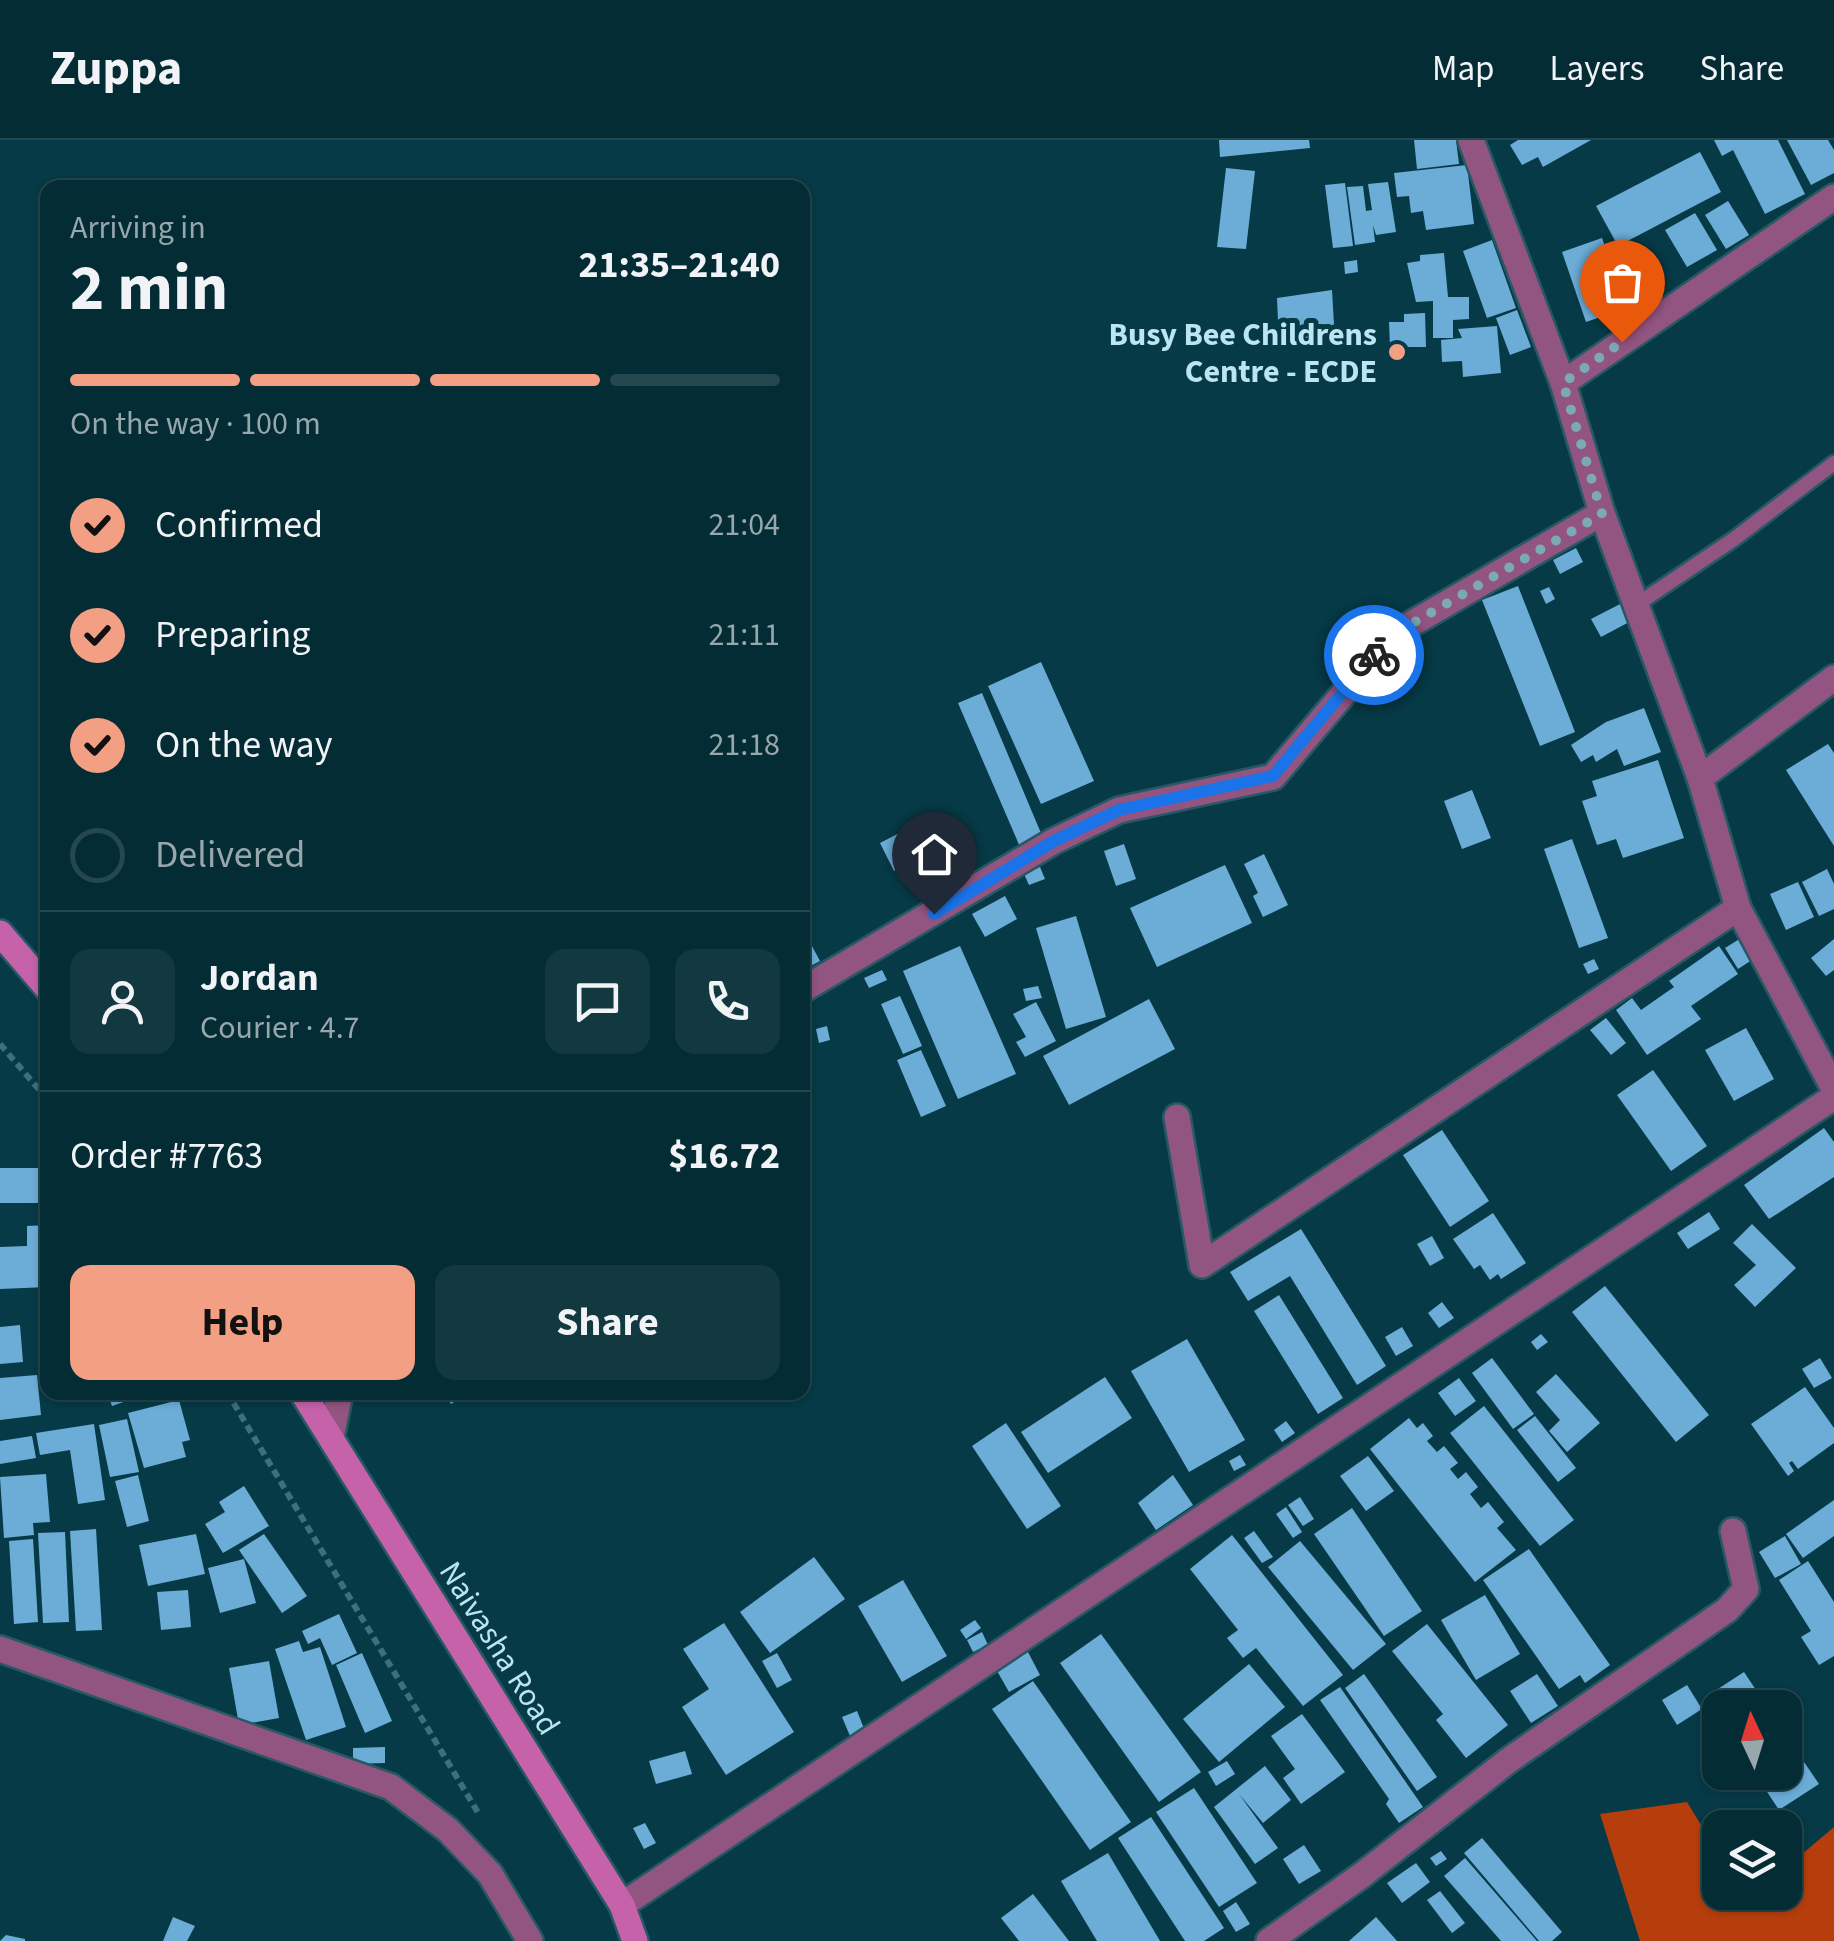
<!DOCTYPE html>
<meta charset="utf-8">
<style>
body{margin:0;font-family:"Source Sans 3",sans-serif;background:#123840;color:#f1f3f6;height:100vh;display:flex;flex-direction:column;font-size:38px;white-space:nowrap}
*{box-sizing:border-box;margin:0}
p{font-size:32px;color:#97a7ac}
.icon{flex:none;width:55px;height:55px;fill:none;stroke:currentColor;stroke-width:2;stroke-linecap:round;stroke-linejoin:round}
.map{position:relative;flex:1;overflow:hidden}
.panel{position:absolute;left:40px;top:40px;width:770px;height:1220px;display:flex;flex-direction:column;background:#042c34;border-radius:20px;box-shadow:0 2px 8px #0004,0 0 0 2px #25484f}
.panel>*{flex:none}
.needle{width:65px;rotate:356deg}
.controls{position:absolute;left:1702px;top:1550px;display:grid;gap:20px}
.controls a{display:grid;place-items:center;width:100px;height:100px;border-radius:20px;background:#042c34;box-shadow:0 2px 8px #0004,0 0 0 2px #25484f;font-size:50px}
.pin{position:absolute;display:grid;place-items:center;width:85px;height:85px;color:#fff;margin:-102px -42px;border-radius:50% 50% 50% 0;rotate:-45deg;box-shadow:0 0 10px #0007}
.pin .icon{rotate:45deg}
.courier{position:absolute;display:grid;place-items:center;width:100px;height:100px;margin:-50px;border:8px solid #1a73e8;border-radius:50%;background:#fff;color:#222;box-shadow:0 2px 12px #0007}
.overview em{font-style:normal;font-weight:700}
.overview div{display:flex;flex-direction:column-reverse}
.overview{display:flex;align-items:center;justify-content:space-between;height:170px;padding:0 30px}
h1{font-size:65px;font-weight:700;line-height:75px}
.bar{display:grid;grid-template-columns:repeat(4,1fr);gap:15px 10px;align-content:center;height:120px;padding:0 30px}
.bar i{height:12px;border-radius:8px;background:#25484f}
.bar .active{background:#f39f84}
.bar p{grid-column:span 4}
.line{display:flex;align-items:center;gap:25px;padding:0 30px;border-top:2px solid #25484f}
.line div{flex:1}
.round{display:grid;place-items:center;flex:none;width:105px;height:105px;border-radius:20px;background:#123840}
ol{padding:0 30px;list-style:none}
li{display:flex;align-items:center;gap:30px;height:110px}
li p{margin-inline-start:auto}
li .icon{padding:10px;border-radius:50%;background:#f39f84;color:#111;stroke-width:4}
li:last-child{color:#97a7ac}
li i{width:55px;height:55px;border:5px solid #25484f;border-radius:50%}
.button{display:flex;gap:20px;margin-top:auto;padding:20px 30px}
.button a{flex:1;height:115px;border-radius:20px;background:#f39f84;color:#111;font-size:40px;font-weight:700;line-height:115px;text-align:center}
.button a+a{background:#123840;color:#f1f3f6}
header{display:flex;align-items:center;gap:60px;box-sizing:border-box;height:140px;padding:0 50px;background:#042c34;border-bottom:2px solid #25484f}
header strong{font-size:48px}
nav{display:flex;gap:55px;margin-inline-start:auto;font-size:35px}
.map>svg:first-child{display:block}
</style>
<header>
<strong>Zuppa</strong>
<nav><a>Map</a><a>Layers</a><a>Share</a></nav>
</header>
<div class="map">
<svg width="1834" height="1801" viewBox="0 0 1834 1801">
<rect width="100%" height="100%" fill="#063a46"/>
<path fill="#b63e0c" d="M1687,1662L1720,1716V1752H1785V1721L1795,1720L1834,1687V1801H1640L1600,1674Z"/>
<g fill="#6cadd8">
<path d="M1219,0H1309L1310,8L1220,17Z"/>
<path d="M1414,0H1456L1459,24L1417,29Z"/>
<path d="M1518,0H1591L1543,27L1538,17L1522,25L1510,5Z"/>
<path d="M1714,0H1778L1805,54L1765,74L1733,10L1722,16Z"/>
<path d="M1787,0H1828L1834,10V33L1811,45Z"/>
<path d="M1700,12L1721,52L1618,106L1596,66Z"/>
<path d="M1467,25L1474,84L1426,90L1423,71L1411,73L1409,56L1397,57L1394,33Z"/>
<path d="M1226,28L1255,31L1246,109L1217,107Z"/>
<path d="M1388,42L1396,92L1376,95L1373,85L1375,102L1355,105L1347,47L1363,46L1366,71L1372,70L1368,44Z"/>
<path d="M1345,43L1353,106L1333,108L1325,45Z"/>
<path d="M1728,61L1749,95L1726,109L1705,75Z"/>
<path d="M1695,73L1717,110L1687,127L1665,90Z"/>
<path d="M1602,98L1627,168L1586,182L1562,112Z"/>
<path d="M1492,100L1516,168L1487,178L1463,111Z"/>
<path d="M1444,113L1448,157H1469V179L1453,180V198H1433V161L1416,162L1407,123L1420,121V115Z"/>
<path d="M1357,120L1358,132L1345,134L1344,122Z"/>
<path d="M1332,150L1335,201L1279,204L1277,158Z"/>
<path d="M1517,170L1531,207L1510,215L1496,178Z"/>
<path d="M1425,173L1426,207H1390L1389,182H1404V174Z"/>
<path d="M1497,186L1501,233L1463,237L1462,221L1442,222L1441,200L1462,198L1458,189Z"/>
<path d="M1576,408L1583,422L1560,434L1553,420Z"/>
<path d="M1518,446L1575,592L1540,606L1482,460Z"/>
<path d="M1549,447L1555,459L1546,464L1540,451Z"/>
<path d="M1624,462L1633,480L1601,497L1591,479Z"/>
<path d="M1041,522L1094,641L1041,664L988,546Z"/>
<path d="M982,553L1043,698L1020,707L958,563Z"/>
<path d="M1644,568L1661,612L1624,626L1617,609L1596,622L1593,615L1581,622L1571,605L1606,582Z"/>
<path d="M1828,604L1834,613V706L1786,630Z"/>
<path d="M1658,620L1684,698L1623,718L1616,699L1597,705L1582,661L1597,656L1592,641Z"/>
<path d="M1472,650L1491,698L1462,709L1444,661Z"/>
<path d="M911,687L925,716L894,731L880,703Z"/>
<path d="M1572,699L1608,798L1579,808L1544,709Z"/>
<path d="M1124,704L1136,739L1116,746L1104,711Z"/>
<path d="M1264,714L1288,765L1263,777L1253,756L1258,753L1244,724Z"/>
<path d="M1225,725L1252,783L1157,827L1130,768Z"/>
<path d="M1040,727L1045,739L1029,745L1024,734Z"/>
<path d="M1827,729L1834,744V769L1819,776L1802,742Z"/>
<path d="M1798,742L1814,777L1786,790L1770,754Z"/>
<path d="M1005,756L1017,779L985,797L972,774Z"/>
<path d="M1076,776L1106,877L1066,889L1036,788Z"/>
<path d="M1741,798L1755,818L1738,829L1725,808Z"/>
<path d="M1834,799V830L1826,836L1811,818Z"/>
<path d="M812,806L820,821L805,829L802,811Z"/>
<path d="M960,806L1016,934L958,959L903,831Z"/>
<path d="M1719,806L1738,834L1691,866L1701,879L1647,915L1616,870L1632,858L1641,870L1674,847L1669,841Z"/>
<path d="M1594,819L1599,829L1588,834L1583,824Z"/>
<path d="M882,830L887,840L869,848L864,838Z"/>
<path d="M1038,846L1042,858L1026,861L1023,849Z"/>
<path d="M900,856L922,906L903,914L881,864Z"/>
<path d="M1149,859L1175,909L1069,965L1043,916Z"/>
<path d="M1036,862L1056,901L1025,917L1016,902L1026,897L1013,874Z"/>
<path d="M1606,878L1626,903L1611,915L1590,890Z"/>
<path d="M827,886L830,900L819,903L816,889Z"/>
<path d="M1746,888L1774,939L1734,961L1705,910Z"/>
<path d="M921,910L946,966L921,977L897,920Z"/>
<path d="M1653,930L1707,1006L1671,1031L1617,955Z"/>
<path d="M1824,988L1834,1002V1037L1769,1079L1744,1045Z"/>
<path d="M1442,990L1489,1061L1450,1087L1403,1015Z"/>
<rect x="0" y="1028" width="48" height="35"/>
<path d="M1709,1072L1720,1089L1688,1109L1677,1093Z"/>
<path d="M1493,1073L1526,1123L1501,1139L1498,1134L1490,1140L1480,1125L1474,1129L1453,1099Z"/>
<path d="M1752,1084L1796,1128L1755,1167L1734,1145L1756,1125L1733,1103Z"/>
<path d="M48,1085V1147L0,1149V1107L27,1106V1086Z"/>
<path d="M1301,1089L1386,1226L1357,1245L1290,1136L1248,1161L1230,1132Z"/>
<path d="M1432,1096L1444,1118L1430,1126L1417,1104Z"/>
<path d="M1605,1146L1709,1275L1676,1302L1572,1172Z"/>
<path d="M1279,1155L1343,1258L1318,1274L1254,1171Z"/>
<path d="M1442,1162L1454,1178L1439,1188L1428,1173Z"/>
<path d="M20,1185L23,1222L0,1224V1187Z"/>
<path d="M1402,1187L1413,1206L1396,1216L1385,1197Z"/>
<path d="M1541,1194L1548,1202L1537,1210L1531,1202Z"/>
<path d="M1187,1199L1245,1300L1189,1332L1131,1231Z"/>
<path d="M1492,1218L1534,1274L1513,1289L1472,1233Z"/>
<path d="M1820,1218L1832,1238L1814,1248L1802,1229Z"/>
<path d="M1556,1234L1600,1283L1567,1312L1549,1291L1560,1280L1536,1252Z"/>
<path d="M37,1235L41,1275L0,1280V1238Z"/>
<path d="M1105,1237L1132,1278L1048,1333L1021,1292Z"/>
<path d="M1459,1238L1476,1261L1455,1276L1438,1253Z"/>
<path d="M1805,1247L1834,1288V1303L1798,1329L1792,1321L1789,1323L1794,1331L1788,1336L1751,1284Z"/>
<path d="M107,1252H149V1253L112,1266Z"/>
<path d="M444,1252H470L451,1264Z"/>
<path d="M179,1260L190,1300L182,1302L186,1317L144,1328L128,1273Z"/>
<path d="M1484,1266L1574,1380L1540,1406L1450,1293Z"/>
<path d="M1535,1276L1576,1328L1558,1342L1517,1290Z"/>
<path d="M1409,1278L1417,1288L1423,1283L1433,1296L1427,1301L1437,1312L1444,1306L1458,1323L1450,1329L1458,1339L1466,1332L1478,1347L1470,1354L1481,1368L1488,1362L1504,1382L1497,1388L1516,1410L1475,1442L1370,1309Z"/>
<path d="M127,1279L139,1332L110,1337L99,1285Z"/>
<path d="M1286,1281L1295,1293L1282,1302L1274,1290Z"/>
<path d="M1006,1283L1061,1366L1027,1389L972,1306Z"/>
<path d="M94,1284L105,1360L78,1364L70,1310L40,1315L36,1293Z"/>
<path d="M32,1296L36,1318L0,1324V1301Z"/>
<path d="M1240,1315L1246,1325L1234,1331L1229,1321Z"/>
<path d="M1368,1316L1394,1351L1366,1371L1340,1336Z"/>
<path d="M46,1334L50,1382L33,1383L34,1395L4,1398L0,1337Z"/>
<path d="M138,1335L149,1381L127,1387L115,1341Z"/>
<path d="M1173,1335L1193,1365L1156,1390L1138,1363Z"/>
<path d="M244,1346L269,1386L223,1413L205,1384L225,1372L219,1362Z"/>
<path d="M1300,1357L1314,1379L1303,1386L1288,1365Z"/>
<path d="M1834,1360V1396L1803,1418L1786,1394Z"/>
<path d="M1286,1367L1302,1392L1293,1398L1276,1374Z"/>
<path d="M1352,1368L1422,1471L1384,1496L1314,1394Z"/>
<path d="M96,1389L102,1490L76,1491L70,1391Z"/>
<path d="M1254,1391L1273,1417L1262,1423L1244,1398Z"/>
<path d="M65,1392L69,1482L43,1483L38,1393Z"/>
<path d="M196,1394L205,1434L148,1446L139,1405Z"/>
<path d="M264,1394L307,1456L282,1473L239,1410Z"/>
<path d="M1232,1395L1343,1535L1303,1566L1256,1508L1243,1518L1227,1498L1238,1490L1190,1429Z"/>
<path d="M1785,1396L1801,1424L1775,1438L1759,1412Z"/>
<path d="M33,1399L38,1482L14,1484L9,1401Z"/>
<path d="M1300,1401L1386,1504L1353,1530L1268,1427Z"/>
<path d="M1529,1409L1610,1525L1585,1543L1580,1535L1559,1549L1483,1440Z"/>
<path d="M814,1417L845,1459L770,1513L740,1472Z"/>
<path d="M244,1419L256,1463L220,1473L208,1428Z"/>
<path d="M1808,1421L1834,1462V1516L1819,1525L1801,1497L1811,1491L1779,1440Z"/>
<path d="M903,1440L947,1516L902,1542L858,1466Z"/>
<path d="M188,1450L191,1487L161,1490L157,1452Z"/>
<path d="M1485,1455L1520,1514L1476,1540L1441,1480Z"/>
<path d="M339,1474L357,1513L332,1525L320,1498L308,1504L302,1491Z"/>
<path d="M975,1480L981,1488L966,1499L960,1490Z"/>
<path d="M724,1483L794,1592L726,1635L682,1567L709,1549L683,1509Z"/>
<path d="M1427,1484L1508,1585L1466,1618L1436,1580L1443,1574L1392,1511Z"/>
<path d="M982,1492L988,1505L973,1512L967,1500Z"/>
<path d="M1101,1494L1201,1632L1159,1662L1060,1523Z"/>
<path d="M299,1501L303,1512L320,1507L346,1587L306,1600L275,1509Z"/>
<path d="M1028,1512L1040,1535L1009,1552L996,1529Z"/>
<path d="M362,1513L392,1581L365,1593L336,1525Z"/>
<path d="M777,1513L792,1540L777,1548L762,1521Z"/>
<path d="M269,1521L279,1578L239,1585L229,1528Z"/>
<path d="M1249,1524L1285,1567L1219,1622L1183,1579Z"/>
<path d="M1744,1532L1768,1568H1720V1581L1704,1558Z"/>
<path d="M1364,1534L1437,1637L1417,1651L1345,1548Z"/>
<path d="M1537,1534L1558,1566L1531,1583L1510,1551Z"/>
<path d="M1033,1541L1131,1682L1090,1710L992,1569Z"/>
<path d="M1687,1545L1702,1569L1677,1585L1662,1560Z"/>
<path d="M1340,1547L1423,1667L1399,1683L1386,1664L1389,1659L1320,1560Z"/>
<path d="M857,1571L865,1591L850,1596L842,1577Z"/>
<path d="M1302,1574L1345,1632L1301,1664L1283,1638L1295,1629L1271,1596Z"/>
<path d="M1785,1594L1819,1644L1779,1670L1754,1632H1785Z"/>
<path d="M385,1607V1623L353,1624V1608Z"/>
<path d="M685,1611L692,1634L656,1644L649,1621Z"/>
<path d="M1227,1621L1235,1634L1216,1646L1208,1632Z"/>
<path d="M1265,1626L1291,1660L1263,1683L1239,1654L1278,1708L1255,1724L1214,1667Z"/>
<path d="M1194,1648L1257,1743L1219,1767L1156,1672Z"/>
<path d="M1151,1677L1224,1788L1204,1801H1185L1118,1698Z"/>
<path d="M645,1683L656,1703L644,1709L633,1688Z"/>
<path d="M1482,1698L1562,1792L1552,1801H1539L1464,1713Z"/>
<path d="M1304,1705L1321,1731L1299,1744L1283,1719Z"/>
<path d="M1441,1711L1447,1719L1436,1726L1430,1718Z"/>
<path d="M1108,1713L1160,1801H1097L1061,1741Z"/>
<path d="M1465,1718L1537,1801H1501L1444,1736Z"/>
<path d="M1416,1723L1430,1742L1402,1763L1387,1743Z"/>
<path d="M1440,1751L1465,1783L1452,1793L1427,1760Z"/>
<path d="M1033,1754L1069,1801H1019L1001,1778Z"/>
<path d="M1236,1762L1250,1784L1236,1792L1223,1771Z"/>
<path d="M173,1777L195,1786L187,1801H163Z"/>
<path d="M1376,1777L1397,1801H1349Z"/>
<path d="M6,1795L25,1799V1801H0Z"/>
</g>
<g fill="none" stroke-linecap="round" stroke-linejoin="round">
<defs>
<path id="service" d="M1639,463L1734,399L1834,323"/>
<g id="minor">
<path d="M1471,0L1563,243L1602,373L1700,638L1738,768L1834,949"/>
<path d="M1563,243L1834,57"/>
<path d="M1700,638L1834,538"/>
<path d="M802,850L1054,701L1119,670L1273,637L1394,494L1602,373"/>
<path d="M1177,977L1202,1125L1738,768"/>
<path d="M331,1298L340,1252"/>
<path d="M0,1509L391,1647L448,1690L490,1734L530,1801"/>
<path d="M622,1765L1834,957"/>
<path d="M1269,1801L1362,1735L1509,1620L1727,1470L1746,1449L1733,1391"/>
</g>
<g id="secondary">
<path d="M0,793L48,849"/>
<path d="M302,1252L622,1765L635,1801"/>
</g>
</defs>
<use href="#service" stroke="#275965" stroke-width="19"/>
<use href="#minor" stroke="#275965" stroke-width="30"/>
<use href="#secondary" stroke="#275965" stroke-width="30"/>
<g stroke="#3e6f7b" stroke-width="6" stroke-dasharray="8 5" stroke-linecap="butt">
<path d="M0,904L48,960"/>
<path d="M227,1252L480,1676"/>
</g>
<use href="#service" stroke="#925480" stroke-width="14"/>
<use href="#minor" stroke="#925480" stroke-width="25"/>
<use href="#secondary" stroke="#c562aa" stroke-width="25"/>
</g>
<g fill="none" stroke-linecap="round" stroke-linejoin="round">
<path stroke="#7ca9b6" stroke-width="10" stroke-dasharray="0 18" d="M1374,515L1394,494L1602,374L1563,243L1622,202"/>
<path stroke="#1a73e8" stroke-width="12" d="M934,774L1054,701L1119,670L1273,636L1374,515"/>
</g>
<circle fill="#f39f84" stroke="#063a46" stroke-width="4" cx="1397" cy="212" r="10"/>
<g text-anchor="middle" stroke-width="10" stroke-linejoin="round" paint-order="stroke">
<g font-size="32" font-weight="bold" fill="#bce5f2" stroke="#063a46" text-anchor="end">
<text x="1377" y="205">Busy Bee Childrens<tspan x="1377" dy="37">Centre - ECDE</tspan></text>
</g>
<g font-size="32" fill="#bce5f2" stroke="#063a46">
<text transform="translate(500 1508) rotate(58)" y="11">Naivasha Road</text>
</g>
</g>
</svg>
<div class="controls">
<a><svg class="needle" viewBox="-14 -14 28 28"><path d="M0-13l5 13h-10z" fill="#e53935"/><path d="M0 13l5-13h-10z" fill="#97a7ac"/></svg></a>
<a><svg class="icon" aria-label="layers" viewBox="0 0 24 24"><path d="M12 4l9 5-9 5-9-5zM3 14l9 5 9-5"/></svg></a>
</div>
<div class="pin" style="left:1622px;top:202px;background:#ea580c"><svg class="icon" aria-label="bag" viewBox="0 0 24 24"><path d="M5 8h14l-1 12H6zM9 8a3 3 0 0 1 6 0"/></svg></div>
<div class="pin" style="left:934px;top:774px;background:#1f2937"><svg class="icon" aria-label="home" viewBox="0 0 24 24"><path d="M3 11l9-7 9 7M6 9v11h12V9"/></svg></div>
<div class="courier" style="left:1374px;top:515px"><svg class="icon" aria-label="bike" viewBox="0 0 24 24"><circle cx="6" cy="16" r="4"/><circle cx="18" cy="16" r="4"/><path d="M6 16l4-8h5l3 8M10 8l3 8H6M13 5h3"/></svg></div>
<section class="panel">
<div class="overview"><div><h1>2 min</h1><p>Arriving in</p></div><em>21:35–21:40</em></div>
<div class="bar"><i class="active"></i><i class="active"></i><i class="active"></i><i></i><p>On the way · 100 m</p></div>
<ol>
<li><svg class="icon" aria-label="check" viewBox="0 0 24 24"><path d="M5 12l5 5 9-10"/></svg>Confirmed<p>21:04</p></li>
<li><svg class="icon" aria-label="check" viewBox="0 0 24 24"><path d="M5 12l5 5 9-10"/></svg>Preparing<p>21:11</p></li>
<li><svg class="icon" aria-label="check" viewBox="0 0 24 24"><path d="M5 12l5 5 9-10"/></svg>On the way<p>21:18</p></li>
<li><i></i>Delivered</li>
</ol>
<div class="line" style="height:180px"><a class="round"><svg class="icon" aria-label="person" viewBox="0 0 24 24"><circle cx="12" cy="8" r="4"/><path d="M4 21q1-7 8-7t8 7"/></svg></a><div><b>Jordan</b><p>Courier · 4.7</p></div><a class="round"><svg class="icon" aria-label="chat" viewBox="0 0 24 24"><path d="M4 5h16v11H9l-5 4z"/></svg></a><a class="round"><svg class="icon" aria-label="phone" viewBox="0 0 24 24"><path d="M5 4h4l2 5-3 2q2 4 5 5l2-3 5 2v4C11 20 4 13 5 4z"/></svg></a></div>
<div class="line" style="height:130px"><div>Order #7763</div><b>$16.72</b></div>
<div class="button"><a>Help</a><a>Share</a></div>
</section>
</div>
